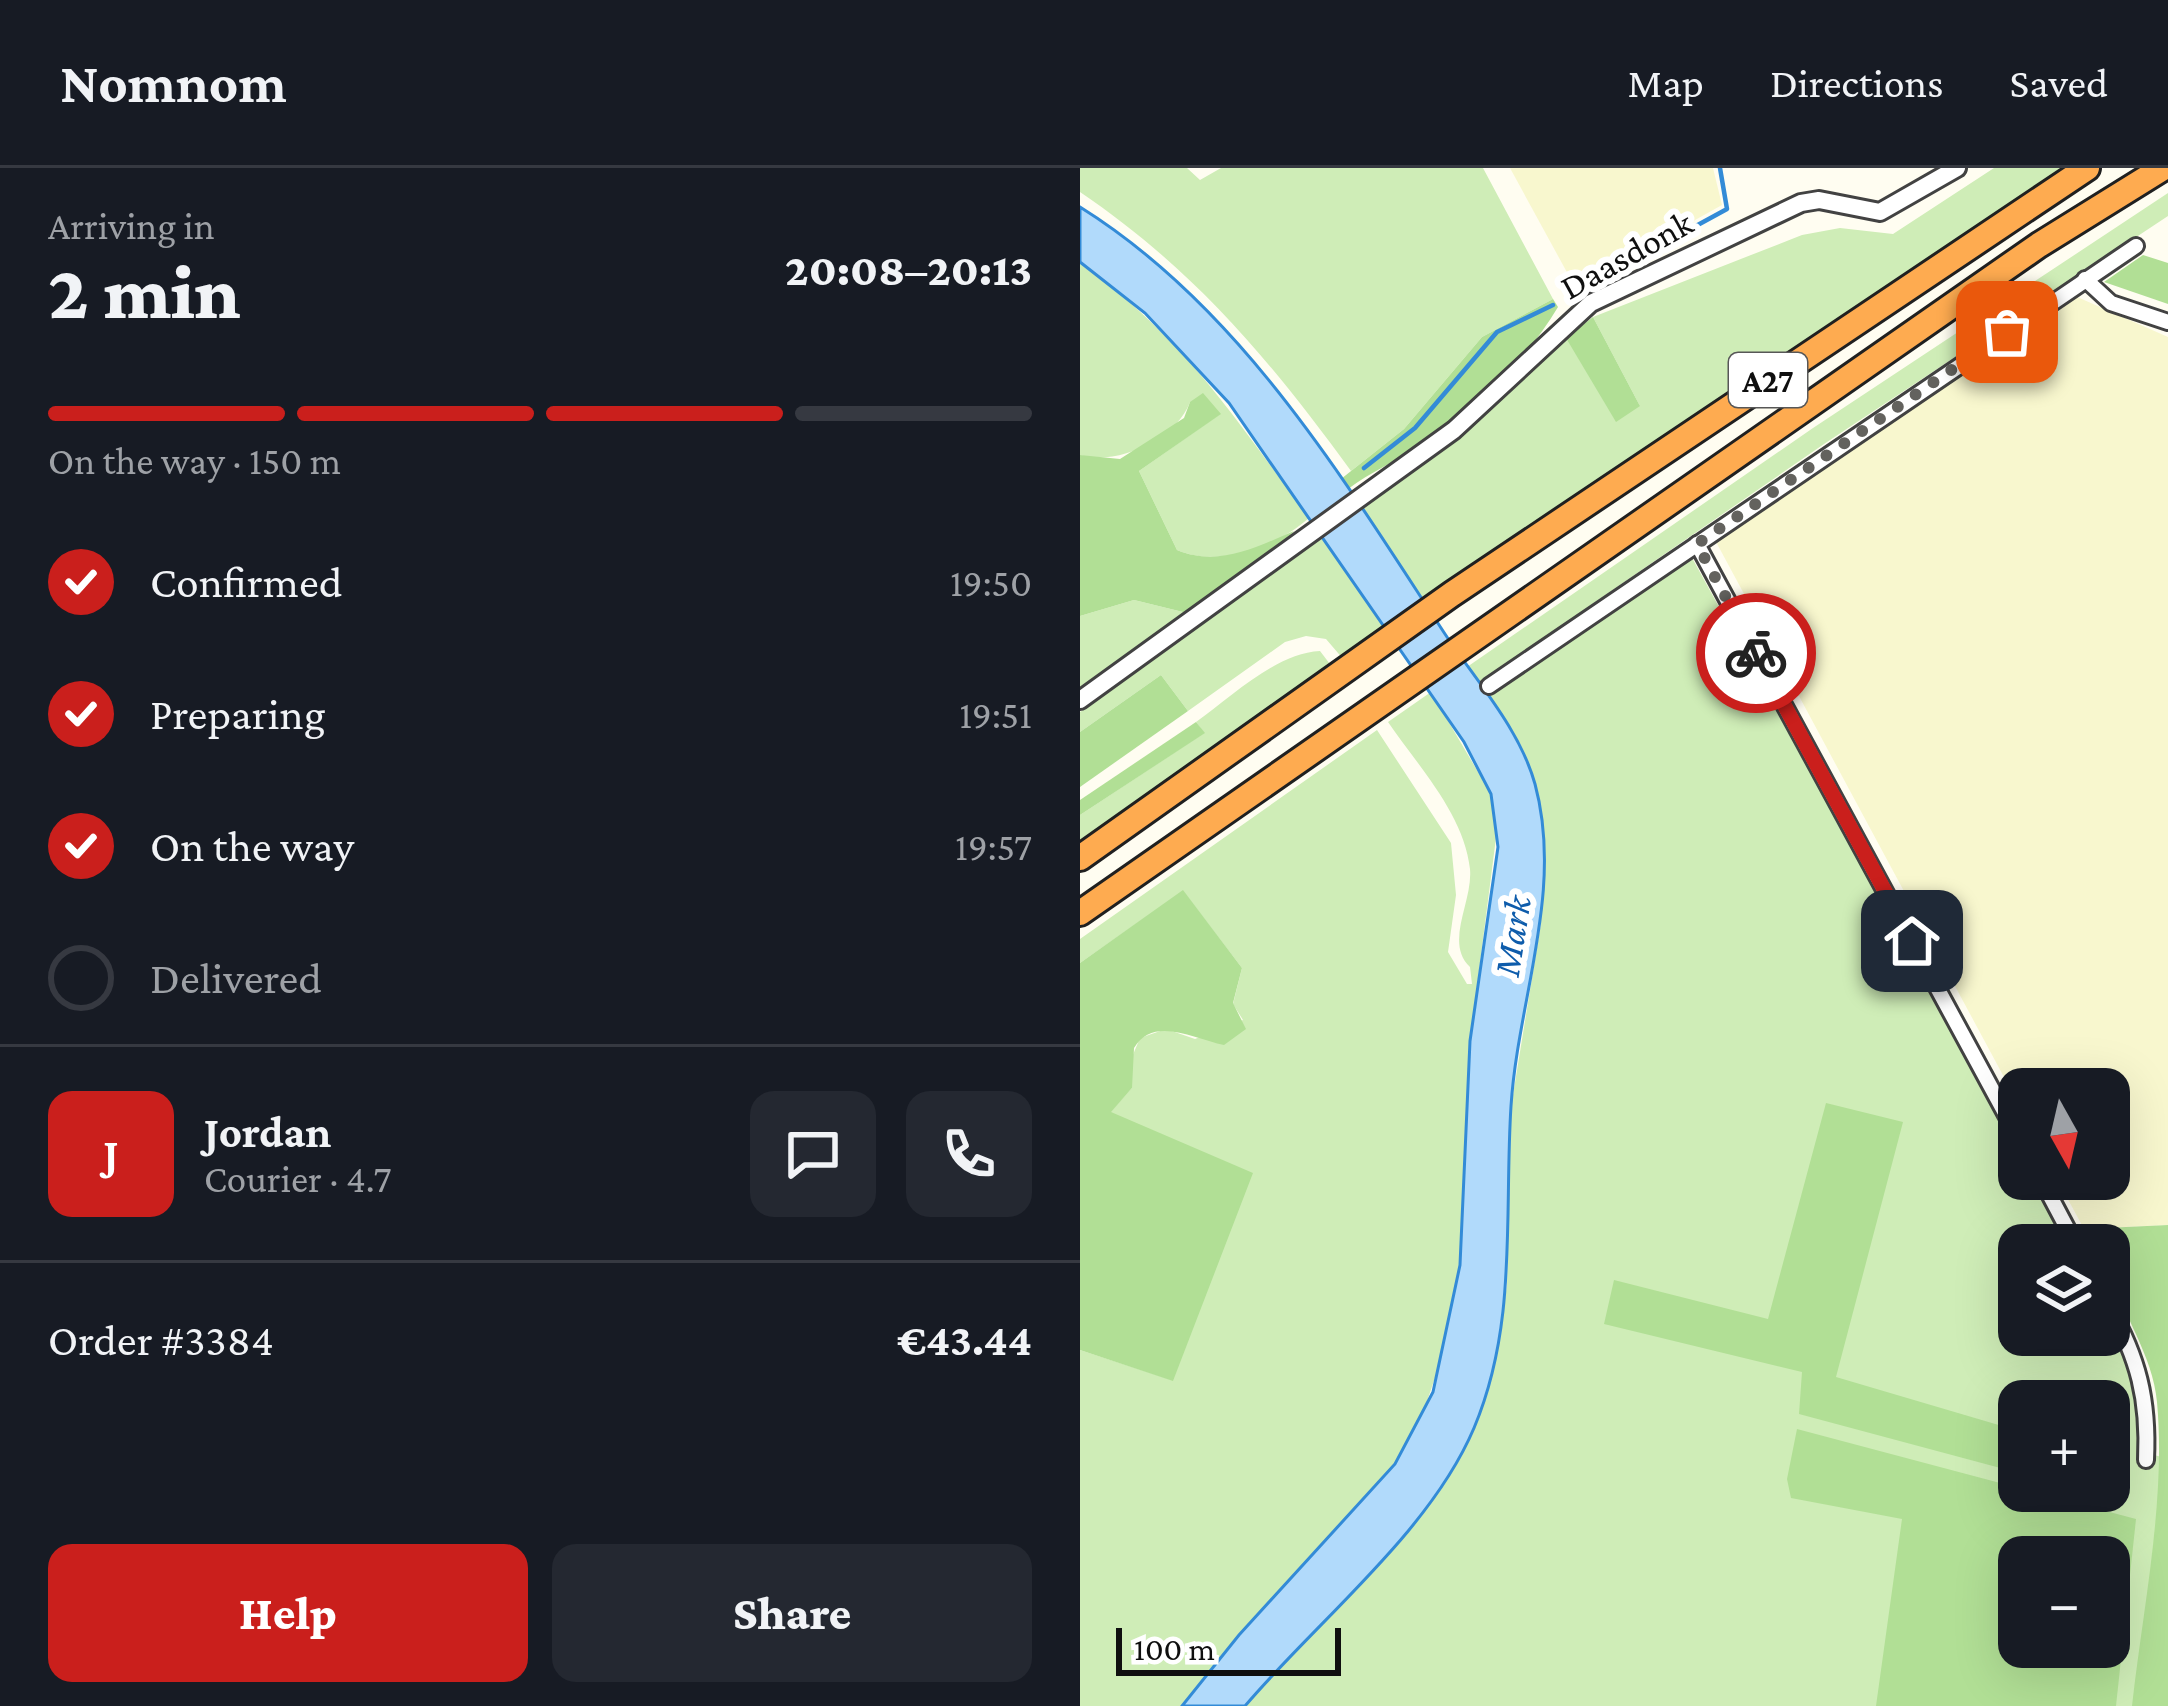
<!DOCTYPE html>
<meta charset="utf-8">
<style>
body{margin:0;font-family:"Crimson Pro",serif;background:#242831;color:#f1f3f6;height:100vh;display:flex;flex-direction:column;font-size:45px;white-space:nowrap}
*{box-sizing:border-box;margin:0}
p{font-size:39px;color:#9ea1a6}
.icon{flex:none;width:66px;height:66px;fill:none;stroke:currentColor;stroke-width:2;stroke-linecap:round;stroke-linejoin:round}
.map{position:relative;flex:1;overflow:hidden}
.side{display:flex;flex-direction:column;background:#171b24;width:1080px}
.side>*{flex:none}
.needle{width:78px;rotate:172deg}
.controls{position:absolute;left:918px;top:900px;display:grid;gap:24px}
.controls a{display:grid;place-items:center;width:132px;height:132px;border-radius:24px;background:#171b24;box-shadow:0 12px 48px #0002;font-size:60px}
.scale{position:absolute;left:36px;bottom:30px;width:225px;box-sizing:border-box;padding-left:12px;border:6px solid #0f0f0f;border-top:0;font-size:33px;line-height:42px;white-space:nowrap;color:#0f0f0f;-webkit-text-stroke:9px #fff;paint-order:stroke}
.pin{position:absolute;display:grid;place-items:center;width:102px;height:102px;color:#fff;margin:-51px;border-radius:24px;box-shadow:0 6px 18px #0006}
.courier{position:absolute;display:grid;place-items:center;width:120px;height:120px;margin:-60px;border:9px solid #ca1f1c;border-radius:50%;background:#fff;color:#222;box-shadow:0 3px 15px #0007}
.head em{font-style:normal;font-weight:800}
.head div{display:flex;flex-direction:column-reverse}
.head{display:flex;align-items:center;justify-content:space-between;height:204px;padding:0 48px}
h1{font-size:78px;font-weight:800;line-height:90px}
.bar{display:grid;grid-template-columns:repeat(4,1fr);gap:18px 12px;align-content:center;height:144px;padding:0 48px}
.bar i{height:15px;border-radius:9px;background:#363941}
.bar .current{background:#ca1f1c}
.bar p{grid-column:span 4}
.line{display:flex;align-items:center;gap:30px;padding:0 48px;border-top:3px solid #363941}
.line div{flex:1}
.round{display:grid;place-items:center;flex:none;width:126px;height:126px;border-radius:24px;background:#242831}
ol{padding:0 48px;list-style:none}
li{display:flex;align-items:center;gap:36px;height:132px}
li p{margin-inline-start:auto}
li .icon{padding:12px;border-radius:50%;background:#ca1f1c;color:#fff;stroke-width:4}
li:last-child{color:#9ea1a6}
li i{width:66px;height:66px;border:6px solid #363941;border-radius:50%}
.action{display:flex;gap:24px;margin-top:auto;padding:24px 48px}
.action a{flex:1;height:138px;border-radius:24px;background:#ca1f1c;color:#fff;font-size:48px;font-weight:800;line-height:138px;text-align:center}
.action a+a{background:#242831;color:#f1f3f6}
header{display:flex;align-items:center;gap:72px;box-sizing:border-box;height:168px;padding:0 60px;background:#171b24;border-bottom:3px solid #363941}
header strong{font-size:57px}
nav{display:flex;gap:66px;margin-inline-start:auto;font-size:42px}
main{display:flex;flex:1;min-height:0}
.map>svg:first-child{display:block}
</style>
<header>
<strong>Nomnom</strong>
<nav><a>Map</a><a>Directions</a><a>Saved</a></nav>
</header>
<main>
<section class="side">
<div class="head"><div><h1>2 min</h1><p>Arriving in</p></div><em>20:08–20:13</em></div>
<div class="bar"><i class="current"></i><i class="current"></i><i class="current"></i><i></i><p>On the way · 150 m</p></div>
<ol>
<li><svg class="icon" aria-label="check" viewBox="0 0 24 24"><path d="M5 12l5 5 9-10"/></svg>Confirmed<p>19:50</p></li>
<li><svg class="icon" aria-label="check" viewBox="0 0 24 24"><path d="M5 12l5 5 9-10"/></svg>Preparing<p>19:51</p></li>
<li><svg class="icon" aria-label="check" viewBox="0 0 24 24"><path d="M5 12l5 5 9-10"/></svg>On the way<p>19:57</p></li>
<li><i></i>Delivered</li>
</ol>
<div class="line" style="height:216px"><b class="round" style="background:#ca1f1c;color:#fff">J</b><div><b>Jordan</b><p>Courier · 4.7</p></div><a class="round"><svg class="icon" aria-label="chat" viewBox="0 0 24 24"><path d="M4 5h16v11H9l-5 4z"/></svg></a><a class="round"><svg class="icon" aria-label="phone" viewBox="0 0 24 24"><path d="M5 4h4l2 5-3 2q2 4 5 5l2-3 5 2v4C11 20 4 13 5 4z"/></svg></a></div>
<div class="line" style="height:156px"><div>Order #3384</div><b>€43.44</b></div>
<div class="action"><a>Help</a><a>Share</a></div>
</section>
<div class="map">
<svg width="1088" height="1538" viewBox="0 0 1088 1538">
<rect width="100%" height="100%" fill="#fffdf1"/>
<g fill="#f8f7ce">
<path d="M430,0H633L642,37L495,119Z"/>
<path d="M995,128L1088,169V1057L1004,1061L977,1011H1029V921H939V937L635,372Z"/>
</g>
<g fill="#cfedb7" fill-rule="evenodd">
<path d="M0,0H107L120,12L141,0H403L473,131L402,169L324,261L271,303C189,191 116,103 0,24Z"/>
<path d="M914,0H987L345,435L280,338L399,249L486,170L560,238L513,149L722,67L760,60L813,66Z"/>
<path d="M1088,25V48L744,276L398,515L387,499L733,260Z"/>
<path d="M0,94C108,175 151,245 229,350C195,380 139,400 97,382L59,303L140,246L110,234C96,272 37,298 0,287Z"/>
<path d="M241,367L308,462L264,492L246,471L226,468L205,474L108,543L81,507L0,564V544Z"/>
<path d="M611,388L939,985V1011H953L990,1077H939V1167H1029V1149C1050,1193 1062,1235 1062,1284L1082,1289L1087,1213L1029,1114V1077L1005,1073L1088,1061V1538H165L346,1339L395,1258L416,1190L427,1117L431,939L461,755L452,603L407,529ZM939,1233H1029V1323H939ZM939,1389H1029V1479H939Z"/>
<path d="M54,432L107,445L0,519V448Z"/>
<path d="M240,483L253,500L0,679V647L124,565L116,554C151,529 196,485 240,483Z"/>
<path d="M351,524L411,626L417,662L390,873L380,1097L365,1180L339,1257L315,1296L159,1467L102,1538H0V1182L92,1212L30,944L52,920V889L60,870L86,861L115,871L163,852L153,836L162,800L103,723L0,795V771L297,562L371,675L376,727L368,784L387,816H392L390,799C364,774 393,734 390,701C384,646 338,598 308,554Z"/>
</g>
<g fill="#b1df95" fill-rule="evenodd">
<path d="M1063,87L1088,95V136L1024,114Z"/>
<path d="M473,131L478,139C445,195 393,242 340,278C317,293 290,304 268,321L261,311L324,261L402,169Z"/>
<path d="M513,149L560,238L536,254L486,170Z"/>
<path d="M123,225L141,246L59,303L97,382C138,399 175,380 214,363L198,381L107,445L54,432L0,448V287L40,291L104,250L110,234Z"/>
<path d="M81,507L108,543L0,619V564Z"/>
<path d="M116,554L125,565L0,647V632Z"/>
<path d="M103,722L162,800L153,835L166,861L144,877C115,871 73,847 54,880L52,920L31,944L173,1005L93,1213L0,1182V795Z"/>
<path d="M746,935L823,954L756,1209L939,1263V1305L719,1246L722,1204L524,1156L534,1112L688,1151Z"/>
<path d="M1088,1057V1538H1052C1063,1439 1086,1333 1077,1234C1072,1177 1029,1134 1029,1077H1012L1004,1061Z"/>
<path d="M717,1261L1056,1351L1036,1538H796L822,1351L711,1330L707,1311ZM939,1389H1029V1479H939Z"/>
</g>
<path fill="#b1dafb" stroke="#338bd7" stroke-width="3" d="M0,39C162,140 265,314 367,469C398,515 440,562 455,616C484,723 438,831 431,938C424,1047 438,1156 394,1260C350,1364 238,1452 165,1538H102L159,1467L315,1296L353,1224L380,1097L390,873L418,679L411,626L384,574L149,235L65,145L0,94Z"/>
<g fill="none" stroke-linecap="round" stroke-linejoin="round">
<g stroke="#338bd7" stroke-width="4.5">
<path d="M495,124L647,41L640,0"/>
<path d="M284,300L335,260L417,164L473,137"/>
</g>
<defs>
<g id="minor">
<path d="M1005,111L1031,135L1088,154"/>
<path d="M617,376L939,971"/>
<path d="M409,518L1056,78"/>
<path d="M961,1011L996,1077"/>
<path d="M1029,1138C1058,1190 1069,1231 1066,1292"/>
</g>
<path id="tertiary" d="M0,532L374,262L511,135L721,35L739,32L800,44L877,0"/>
<g id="motorway">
<path d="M0,690L372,426L1007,0"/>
<path d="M0,745L959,77L1083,0"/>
</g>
</defs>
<use href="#minor" stroke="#424242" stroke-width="20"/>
<use href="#tertiary" stroke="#424242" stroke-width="22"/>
<use href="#motorway" stroke="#202020" stroke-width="30"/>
<use href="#minor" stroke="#fff" stroke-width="14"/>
<use href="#tertiary" stroke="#fff" stroke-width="16"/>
<use href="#motorway" stroke="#feab50" stroke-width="24"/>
</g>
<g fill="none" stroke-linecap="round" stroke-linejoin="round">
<path stroke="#63625e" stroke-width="12" stroke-dasharray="0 21.6" d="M676,485L617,376L927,164"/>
<path stroke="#ca1f1c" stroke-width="15" d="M676,485L832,773"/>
</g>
<g text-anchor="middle" stroke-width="12" stroke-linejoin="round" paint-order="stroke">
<rect fill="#fff" stroke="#575757" stroke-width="3" x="649" y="185" width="78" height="54" rx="9"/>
<g font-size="33" font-weight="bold" fill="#0f0f0f">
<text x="688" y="224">A27</text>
</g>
<g font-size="36" fill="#0f0f0f" stroke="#fff">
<text transform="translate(546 86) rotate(-29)" y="13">Daasdonk</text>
</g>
<g font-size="39" font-style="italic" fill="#0e5cab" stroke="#fff">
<text transform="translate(431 768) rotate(-81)" y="14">Mark</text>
</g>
</g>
</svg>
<div class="controls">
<a><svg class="needle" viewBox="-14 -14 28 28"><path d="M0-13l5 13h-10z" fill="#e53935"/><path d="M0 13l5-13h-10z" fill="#9ea1a6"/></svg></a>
<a><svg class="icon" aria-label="layers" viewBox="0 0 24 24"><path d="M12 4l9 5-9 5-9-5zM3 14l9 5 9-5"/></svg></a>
<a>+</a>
<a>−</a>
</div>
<div class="scale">100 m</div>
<div class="pin" style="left:927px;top:164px;background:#ea580c"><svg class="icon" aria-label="bag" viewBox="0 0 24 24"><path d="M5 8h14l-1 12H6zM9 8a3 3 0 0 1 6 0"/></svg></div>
<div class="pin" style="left:832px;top:773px;background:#1f2937"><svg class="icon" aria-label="home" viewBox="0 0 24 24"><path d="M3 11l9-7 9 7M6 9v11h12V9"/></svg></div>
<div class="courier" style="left:676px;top:485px"><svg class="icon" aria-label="bike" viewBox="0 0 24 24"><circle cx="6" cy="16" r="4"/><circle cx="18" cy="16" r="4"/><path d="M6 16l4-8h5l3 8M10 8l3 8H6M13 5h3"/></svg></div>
</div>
</main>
